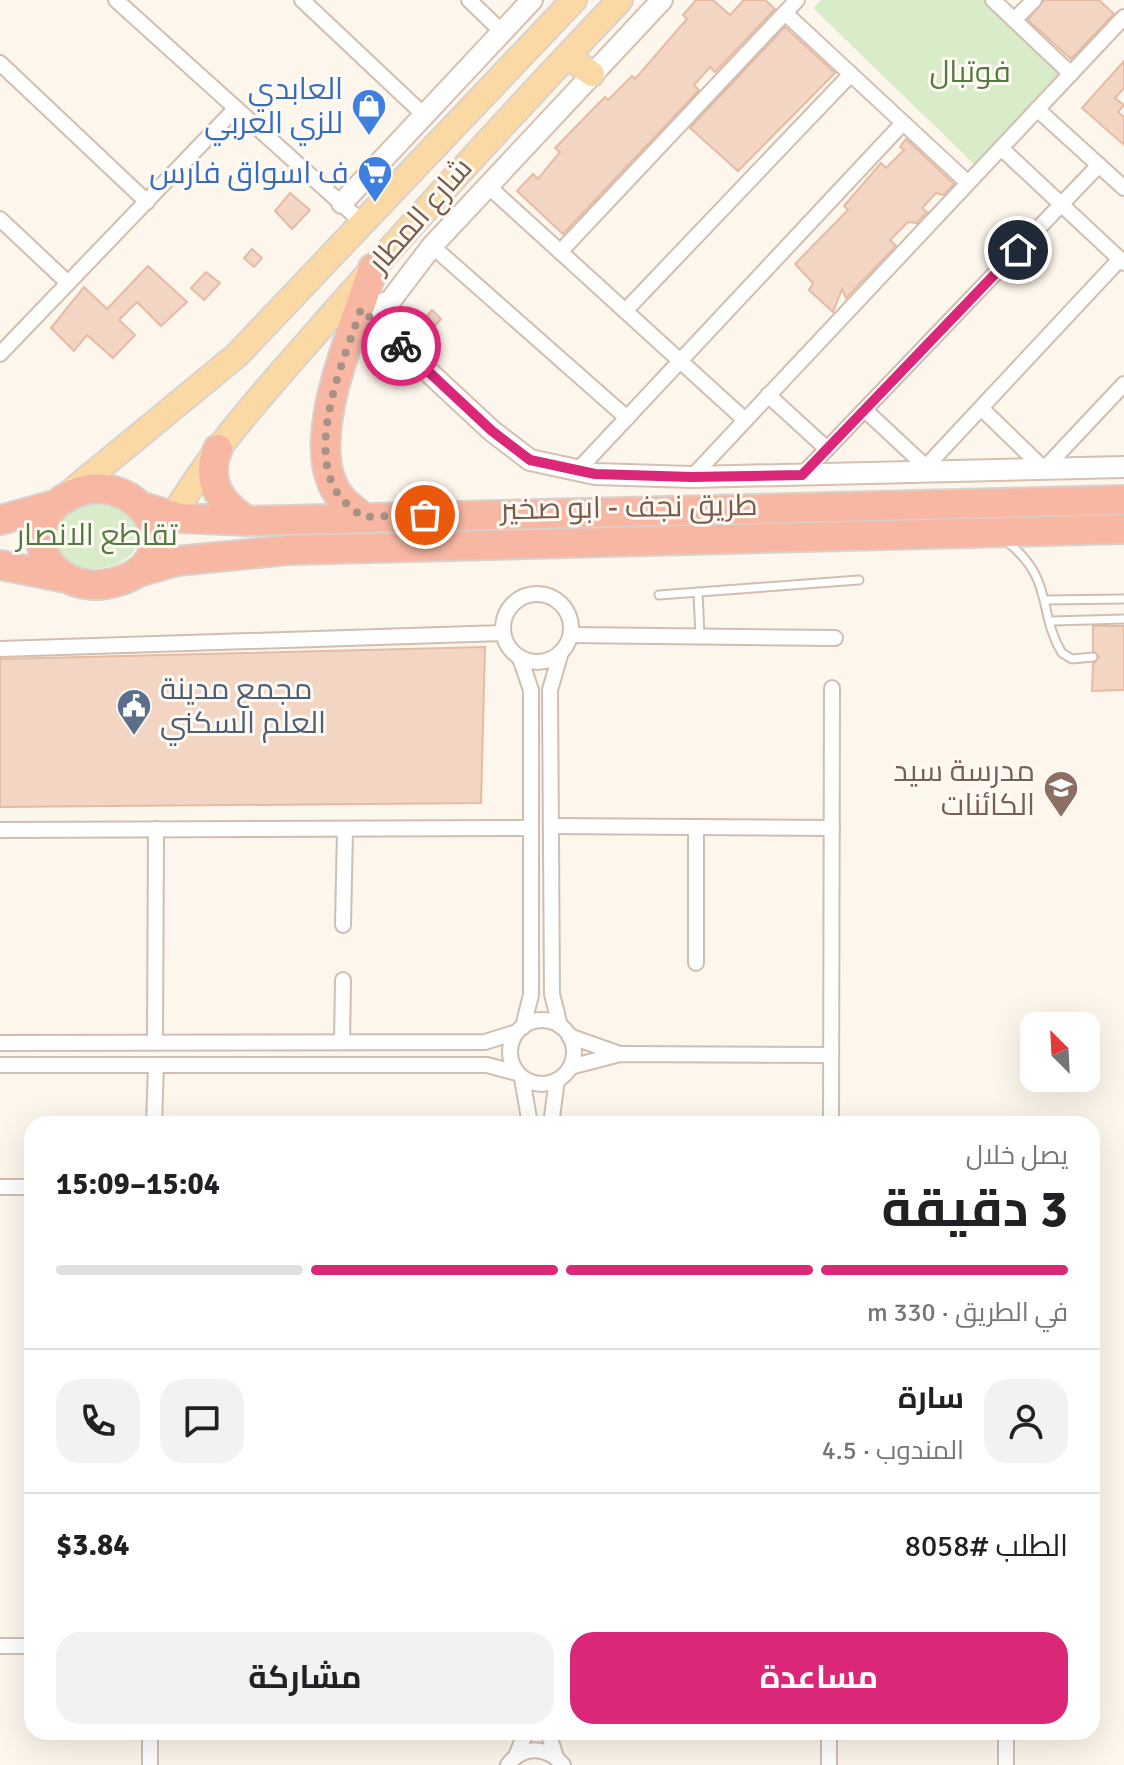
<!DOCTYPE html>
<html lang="ar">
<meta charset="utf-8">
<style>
body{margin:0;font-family:Signika,Cairo,sans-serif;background:#f2f2f2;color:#202124;direction:rtl;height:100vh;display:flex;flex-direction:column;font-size:30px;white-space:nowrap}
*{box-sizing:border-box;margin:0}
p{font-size:26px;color:#757577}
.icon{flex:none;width:44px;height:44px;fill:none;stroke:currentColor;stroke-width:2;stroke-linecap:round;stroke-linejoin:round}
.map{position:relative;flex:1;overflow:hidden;direction:ltr}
.drawer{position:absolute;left:24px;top:1116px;width:1076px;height:624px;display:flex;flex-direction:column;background:#fff;border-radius:24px;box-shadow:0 8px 32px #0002;direction:rtl}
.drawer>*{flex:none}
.needle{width:52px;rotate:336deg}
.controls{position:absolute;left:1020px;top:1012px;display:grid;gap:16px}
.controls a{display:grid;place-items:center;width:80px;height:80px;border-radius:16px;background:#fff;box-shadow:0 8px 32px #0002;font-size:40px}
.pin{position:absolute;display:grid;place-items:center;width:68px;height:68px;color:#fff;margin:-34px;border:4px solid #fff;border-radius:50%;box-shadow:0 2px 8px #0007}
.courier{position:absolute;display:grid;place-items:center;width:80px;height:80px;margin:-40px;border:6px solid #db2777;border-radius:50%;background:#fff;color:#222;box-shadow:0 2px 10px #0007}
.overview em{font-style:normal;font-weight:700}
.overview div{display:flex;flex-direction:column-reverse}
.overview{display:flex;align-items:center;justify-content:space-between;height:136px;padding:0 32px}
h1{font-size:52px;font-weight:700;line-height:60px}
.bar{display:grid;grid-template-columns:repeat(4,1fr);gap:12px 8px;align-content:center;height:96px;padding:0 32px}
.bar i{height:10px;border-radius:6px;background:#e0e0e0}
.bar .selected{background:#db2777}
.bar p{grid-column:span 4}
.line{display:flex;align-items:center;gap:20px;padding:0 32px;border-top:2px solid #e0e0e0}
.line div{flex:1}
.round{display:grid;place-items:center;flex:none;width:84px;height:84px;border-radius:24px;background:#f2f2f2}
.cta{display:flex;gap:16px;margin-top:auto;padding:16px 32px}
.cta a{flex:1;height:92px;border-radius:24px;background:#db2777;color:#fff;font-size:32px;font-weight:700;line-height:92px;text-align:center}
.cta a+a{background:#f2f2f2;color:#202124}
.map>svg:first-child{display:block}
</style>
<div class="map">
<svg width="1124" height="1765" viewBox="0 0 1124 1765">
<rect width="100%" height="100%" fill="#fdf6ec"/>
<g fill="#d8ecc9">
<path d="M821,0H987L1063,70L975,165L813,8Z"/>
<path d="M106,502C122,508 138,514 138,534C140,583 33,581 60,521L82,504Z"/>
</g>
<g fill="#f3d5c3" stroke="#e6bba3" stroke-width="2">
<path d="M696,0H713L730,15L744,0H765L775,9L715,72L710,67L694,85L699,90L563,234L517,191L533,174L538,179L560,152L555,148L605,97L608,100L632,76L635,79L687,19L683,15Z"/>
<path d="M1044,0H1099L1114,14L1071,59L1028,20Z"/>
<path d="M785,27L835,73L738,171L690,128Z"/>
<path d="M1124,61V88L1115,98L1124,105L1118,112L1124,117V145L1082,108Z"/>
<path d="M906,139L954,184L943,195L936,193L922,208L927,212L917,223L908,222L890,240L896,246L846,298L842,289L833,312L809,290L813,283L795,264L848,210L844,206L881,163L886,168L904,150L900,147Z"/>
<path d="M290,193L310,210L292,229L275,211Z"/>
<path d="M252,249L262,258L254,267L244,258Z"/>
<path d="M148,266L187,302L161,326L137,302L119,320L135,335L113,358L87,335L74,351L51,328L84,287L107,309Z"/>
<path d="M206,272L220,283L204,300L191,288Z"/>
<path d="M432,310L441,319L425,337L416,328Z"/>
<path d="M1093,626H1124V690L1092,691L1093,664L1099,657L1093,651Z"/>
<path d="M485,647L481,803L0,807V659Z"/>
</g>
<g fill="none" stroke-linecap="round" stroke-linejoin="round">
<defs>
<g id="lane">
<path d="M1006,541C1055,579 1037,612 1062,653L1072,659L1093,657"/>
<path d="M698,592L700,636"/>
<path d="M659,595L859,580"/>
<path d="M1047,600L1124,599"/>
<path d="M1052,621L1124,619"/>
</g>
<g id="street">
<path d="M116,0L364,224"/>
<path d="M302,0L424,115"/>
<path d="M469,0L502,32"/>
<path d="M993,0L1071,74"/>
<path d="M785,13L968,183"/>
<path d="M1014,20L1034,0"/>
<path d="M0,63L147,202"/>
<path d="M1037,109L1124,188"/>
<path d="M1001,148L1124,263"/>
<path d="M488,186L745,420"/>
<path d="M0,219L68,283"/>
<path d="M432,246L627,418"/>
<path d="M560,252L797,0"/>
<path d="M625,311L851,74"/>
<path d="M0,354L236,108"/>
<path d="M768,395L827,449"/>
<path d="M865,410L926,467"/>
<path d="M983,410L1044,469L1124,384"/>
<path d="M578,470L903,123"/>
<path d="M921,472L1120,259"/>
<path d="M802,475L1099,165"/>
<path d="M692,477L1124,17"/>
<circle cx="537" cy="628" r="34"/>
<path d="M571,635L835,638"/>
<path d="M0,649L503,633"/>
<path d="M520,658L531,690V995L523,1027"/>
<path d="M551,826L832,828"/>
<path d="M696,828V963"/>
<path d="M0,830L531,828"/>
<path d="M343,925L345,829"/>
<circle cx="542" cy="1052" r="32"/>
<path d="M560,1026L552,994L550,690L561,652"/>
<path d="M569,1036L620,1054"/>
<path d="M155,1042L156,829"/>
<path d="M342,1042L343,980"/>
<path d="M0,1043L485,1042L517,1032"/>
<path d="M0,1065H487L517,1073"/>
<path d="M570,1067L620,1054L831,1055"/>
<path d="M522,1078L530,1124"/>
<path d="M154,1124L156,1065"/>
<path d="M551,1124L557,1080"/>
<path d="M831,1124L832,688"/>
<path d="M0,1187H32"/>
<path d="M0,1646H32"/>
<path d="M548,1732L556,1757"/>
<path d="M516,1756L526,1732"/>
<path d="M150,1765V1732"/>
<path d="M508,1765C523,1745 547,1746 563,1765"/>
<path d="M829,1765V1732"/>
<path d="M1006,1765V1732"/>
</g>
<g id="secondary">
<path d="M342,203L532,0"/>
<path d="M363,303L382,305L391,300L432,246L662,0"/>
<path d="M361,309L492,431L530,460L595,474L692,477L1124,467"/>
</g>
<g id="primary">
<path d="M567,56L592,74"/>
<path d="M67,495L237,355L574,0"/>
<path d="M164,532C207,452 271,385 330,317C425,209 521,104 620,0"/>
</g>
<g id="highway">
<path d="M218,449C204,480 221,505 248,521"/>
<path d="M88,489C151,481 185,561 119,581C43,605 4,510 88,489Z"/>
<path d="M143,507L179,518L248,521L1124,500"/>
<path d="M363,517C351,508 339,499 333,485C307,430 356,324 373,268"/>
<path d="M0,520L51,506"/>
<path d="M0,565L61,577"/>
<path d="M139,572L177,561L289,550L1124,529"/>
</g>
</defs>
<use href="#lane" stroke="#d1beb0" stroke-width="11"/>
<use href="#street" stroke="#d1beb0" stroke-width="18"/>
<use href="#secondary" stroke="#d6c0b0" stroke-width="24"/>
<use href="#primary" stroke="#dad1cd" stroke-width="28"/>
<use href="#highway" stroke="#dad1cd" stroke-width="32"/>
<use href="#lane" stroke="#fff" stroke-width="7"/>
<use href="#street" stroke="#fff" stroke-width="14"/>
<use href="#secondary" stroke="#fff" stroke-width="20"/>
<use href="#primary" stroke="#fbd9a5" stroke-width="24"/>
<use href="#highway" stroke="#f7b7a3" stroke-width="28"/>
</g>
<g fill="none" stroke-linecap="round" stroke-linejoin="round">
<path stroke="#a89285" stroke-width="8" stroke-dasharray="0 14.4" d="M401,346L361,309C345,357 310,436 333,485C339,499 351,508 363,517L425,515"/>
<path stroke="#db2777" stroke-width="10" d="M401,346L492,431L530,460L595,474L692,477L802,475L1018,250"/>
</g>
<defs>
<symbol id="shop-pin" viewBox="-11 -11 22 30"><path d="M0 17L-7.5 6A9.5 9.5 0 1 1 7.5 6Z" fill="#3f7fe0" stroke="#fffaf3"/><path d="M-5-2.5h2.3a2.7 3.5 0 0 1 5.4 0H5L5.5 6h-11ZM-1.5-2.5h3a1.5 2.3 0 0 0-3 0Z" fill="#fff"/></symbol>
<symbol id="supermarket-pin" viewBox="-11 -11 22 30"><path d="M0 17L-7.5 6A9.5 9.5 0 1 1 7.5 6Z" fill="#3f7fe0" stroke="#fffaf3"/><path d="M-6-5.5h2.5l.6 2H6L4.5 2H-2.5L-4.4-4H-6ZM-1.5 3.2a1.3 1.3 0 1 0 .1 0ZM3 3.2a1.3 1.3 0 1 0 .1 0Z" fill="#fff"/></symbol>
<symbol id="civic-pin" viewBox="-11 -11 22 30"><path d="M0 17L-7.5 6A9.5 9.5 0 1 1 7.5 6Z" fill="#5c6f8a" stroke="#fffaf3"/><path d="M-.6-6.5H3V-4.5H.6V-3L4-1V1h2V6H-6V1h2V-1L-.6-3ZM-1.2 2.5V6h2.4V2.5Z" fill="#fff"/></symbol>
<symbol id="school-pin" viewBox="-11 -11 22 30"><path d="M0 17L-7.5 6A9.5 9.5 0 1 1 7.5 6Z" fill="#8d6e63" stroke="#fffaf3"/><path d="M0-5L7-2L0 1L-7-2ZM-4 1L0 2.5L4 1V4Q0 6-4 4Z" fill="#fff"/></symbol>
</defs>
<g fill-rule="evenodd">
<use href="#shop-pin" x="349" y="86" width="40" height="54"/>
<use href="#supermarket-pin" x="355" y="153" width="40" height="54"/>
<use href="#civic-pin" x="114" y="686" width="40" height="54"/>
<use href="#school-pin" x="1041" y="768" width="40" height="54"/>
</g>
<g text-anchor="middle" stroke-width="6" stroke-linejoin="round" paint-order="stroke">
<g font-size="30" fill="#537a41" stroke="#fffaf3">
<text x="970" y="82">فوتبال</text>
<text x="97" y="545">تقاطع الانصار</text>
</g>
<g font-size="30" fill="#366cbe" stroke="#fffaf3" text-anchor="end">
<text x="343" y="99">العابدي<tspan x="343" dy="34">للزي العربي</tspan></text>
<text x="349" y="183">ف اسواق فارس</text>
</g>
<g font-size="30" fill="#7a5c4d" stroke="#fffaf3">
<text transform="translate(420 215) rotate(-49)" y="10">شارع المطار</text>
<text transform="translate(629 507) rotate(-1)" y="10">طريق نجف - ابو صخير</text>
</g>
<g font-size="30" fill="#4e5e75" stroke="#fffaf3" text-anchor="start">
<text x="160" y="699">مجمع مدينة<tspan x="160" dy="34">العلم السكني</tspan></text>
</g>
<g font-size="30" fill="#785e54" stroke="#fffaf3" text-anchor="end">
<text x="1035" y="781">مدرسة سيد<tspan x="1035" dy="34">الكائنات</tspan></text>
</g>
</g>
</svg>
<div class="controls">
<a><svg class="needle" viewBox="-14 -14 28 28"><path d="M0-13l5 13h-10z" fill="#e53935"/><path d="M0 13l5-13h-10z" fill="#757577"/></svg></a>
</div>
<div class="pin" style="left:425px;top:515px;background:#ea580c"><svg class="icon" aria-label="bag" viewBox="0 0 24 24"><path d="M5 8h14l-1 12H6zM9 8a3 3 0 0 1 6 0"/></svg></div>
<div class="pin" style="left:1018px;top:250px;background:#1f2937"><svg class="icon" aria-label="home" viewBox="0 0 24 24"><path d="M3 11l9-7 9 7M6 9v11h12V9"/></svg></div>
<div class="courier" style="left:401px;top:346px"><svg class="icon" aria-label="bike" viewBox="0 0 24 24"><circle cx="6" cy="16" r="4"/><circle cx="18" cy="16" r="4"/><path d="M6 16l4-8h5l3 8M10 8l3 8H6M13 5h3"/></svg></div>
<section class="drawer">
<div class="overview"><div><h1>3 دقيقة</h1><p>يصل خلال</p></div><em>15:04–15:09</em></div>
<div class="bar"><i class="selected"></i><i class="selected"></i><i class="selected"></i><i></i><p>في الطريق · 330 m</p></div>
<div class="line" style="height:144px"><a class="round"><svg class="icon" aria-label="person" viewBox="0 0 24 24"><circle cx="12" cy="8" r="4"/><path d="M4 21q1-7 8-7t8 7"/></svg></a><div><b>سارة</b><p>المندوب · 4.5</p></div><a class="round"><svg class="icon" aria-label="chat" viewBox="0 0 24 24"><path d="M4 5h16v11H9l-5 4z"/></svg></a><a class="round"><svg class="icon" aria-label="phone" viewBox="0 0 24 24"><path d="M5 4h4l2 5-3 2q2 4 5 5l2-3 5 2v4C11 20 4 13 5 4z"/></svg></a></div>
<div class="line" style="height:104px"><div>الطلب #8058</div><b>$3.84</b></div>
<div class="cta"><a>مساعدة</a><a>مشاركة</a></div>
</section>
</div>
